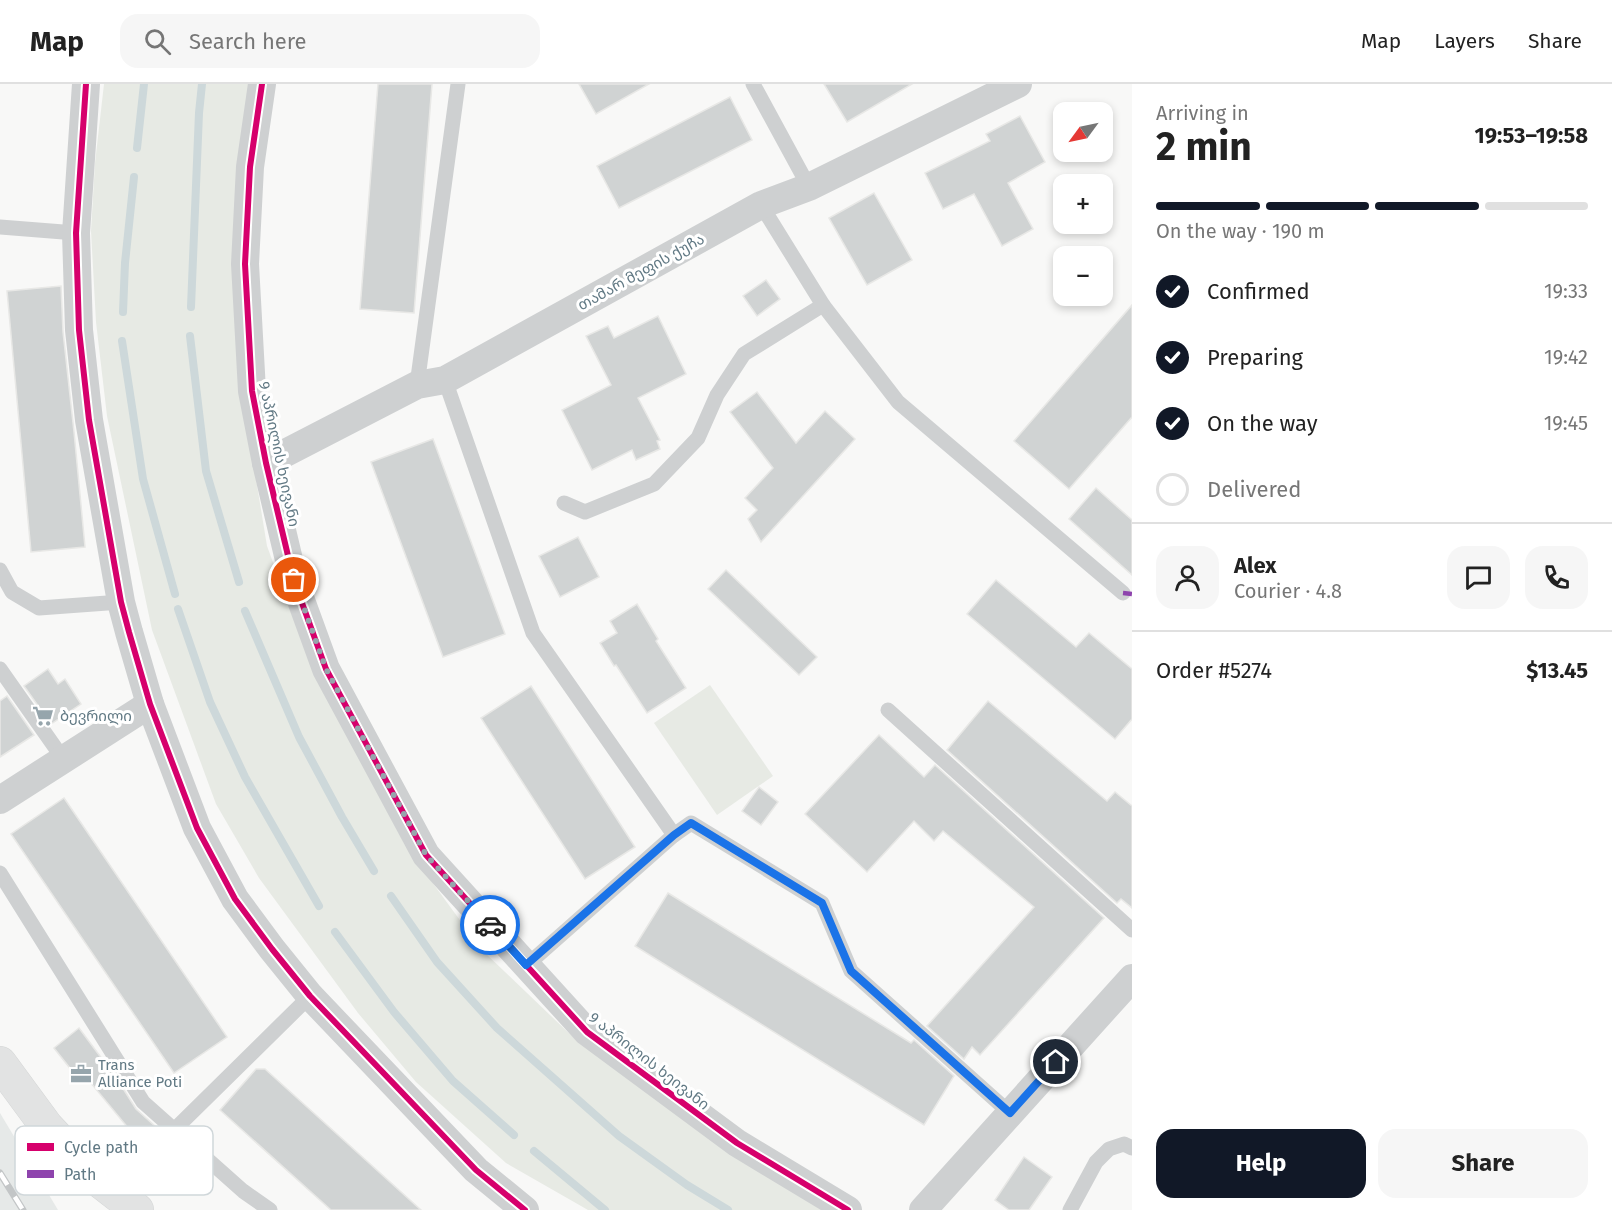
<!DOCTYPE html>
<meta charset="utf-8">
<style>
body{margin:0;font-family:"Fira Sans","Noto Sans Georgian",sans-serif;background:#f6f6f6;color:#222;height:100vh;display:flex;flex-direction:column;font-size:22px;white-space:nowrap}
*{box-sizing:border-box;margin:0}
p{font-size:20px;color:#767676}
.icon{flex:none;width:33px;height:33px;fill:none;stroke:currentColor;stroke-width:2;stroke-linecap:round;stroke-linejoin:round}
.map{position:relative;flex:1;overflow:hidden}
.side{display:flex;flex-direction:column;background:#fff;width:480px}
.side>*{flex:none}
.needle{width:39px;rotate:237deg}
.buttons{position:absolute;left:1053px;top:18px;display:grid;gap:12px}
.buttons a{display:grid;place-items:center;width:60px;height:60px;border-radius:12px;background:#fff;box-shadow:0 3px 9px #0003;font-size:30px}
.pin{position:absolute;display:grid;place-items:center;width:51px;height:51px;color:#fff;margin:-26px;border:3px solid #fff;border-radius:50%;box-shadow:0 2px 6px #0007}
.courier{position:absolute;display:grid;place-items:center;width:60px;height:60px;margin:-30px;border:4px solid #1a73e8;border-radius:50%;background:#fff;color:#222;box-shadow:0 2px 8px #0007}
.overview em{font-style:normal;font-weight:700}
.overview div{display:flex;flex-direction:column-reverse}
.overview{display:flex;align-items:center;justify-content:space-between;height:102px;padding:0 24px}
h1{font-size:39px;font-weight:700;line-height:45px}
.bar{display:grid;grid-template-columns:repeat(4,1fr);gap:9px 6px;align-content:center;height:72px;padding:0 24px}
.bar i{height:8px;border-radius:4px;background:#e0e0e0}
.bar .current{background:#111827}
.bar p{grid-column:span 4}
.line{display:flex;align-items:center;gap:15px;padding:0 24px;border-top:2px solid #e0e0e0}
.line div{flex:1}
.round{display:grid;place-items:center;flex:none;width:63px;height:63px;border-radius:18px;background:#f6f6f6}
ol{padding:0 24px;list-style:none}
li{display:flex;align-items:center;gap:18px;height:66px}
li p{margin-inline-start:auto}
li .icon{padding:6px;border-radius:50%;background:#111827;color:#fff;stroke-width:4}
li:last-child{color:#767676}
li i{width:33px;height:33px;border:3px solid #e0e0e0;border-radius:50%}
.cta{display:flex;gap:12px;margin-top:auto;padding:12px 24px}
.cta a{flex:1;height:69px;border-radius:18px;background:#111827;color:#fff;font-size:24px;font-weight:700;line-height:69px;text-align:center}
.cta a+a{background:#f6f6f6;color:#222}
header{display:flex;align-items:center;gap:36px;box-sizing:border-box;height:84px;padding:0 30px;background:#fff;border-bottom:2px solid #e0e0e0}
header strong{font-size:28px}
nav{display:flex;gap:33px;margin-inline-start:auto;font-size:21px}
.search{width:420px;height:54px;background:#f6f6f6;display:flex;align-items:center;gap:15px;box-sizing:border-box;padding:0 21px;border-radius:18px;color:#767676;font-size:22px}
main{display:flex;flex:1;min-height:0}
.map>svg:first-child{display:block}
</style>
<header>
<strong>Map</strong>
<div class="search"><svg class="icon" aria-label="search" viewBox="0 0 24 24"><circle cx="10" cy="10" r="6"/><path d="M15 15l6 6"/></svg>Search here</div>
<nav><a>Map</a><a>Layers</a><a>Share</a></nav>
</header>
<main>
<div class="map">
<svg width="1132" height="1126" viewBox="0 0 1132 1126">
<rect width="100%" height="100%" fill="#f8f8f7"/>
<path fill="#e6e9e8" d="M0,1029L58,1126H0Z"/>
<g fill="#e7eae4">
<path d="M104,0H249L239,292L267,462L309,577L405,761L481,865L574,954L824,1126H588L506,1079L416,998L358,929L259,794L216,720L152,546L107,332L96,238L91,147L95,79Z"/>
<path d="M710,601L773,692L717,731L654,639Z"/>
</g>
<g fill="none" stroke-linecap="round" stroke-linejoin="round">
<g stroke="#cdd8da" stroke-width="8">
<path d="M137,64L144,0"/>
<path d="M191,223L199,29L202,0"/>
<path d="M123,228L125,179L134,93"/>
<path d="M190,252L206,387L239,498"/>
<path d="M122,257L143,395L175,510"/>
<path d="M178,525L210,618L245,693L319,822"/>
<path d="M245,527L299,653L342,733L374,787"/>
<path d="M391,812L437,878L497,944L619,1052L687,1101L728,1126"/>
<path d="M335,848L394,928L453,997L514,1051"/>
<path d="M534,1067L605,1126"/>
</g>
</g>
<g fill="#d0d3d3" stroke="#e8e8e6" stroke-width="1.5">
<path d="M378,0H432L414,229L360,225Z"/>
<path d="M579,0H649L596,30Z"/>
<path d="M824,0H912L847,38Z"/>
<path d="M730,13L752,56L619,124L597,82Z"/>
<path d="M1020,32L1045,78L1008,99L1033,145L1002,162L974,110L943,125L925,89L990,57L986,50Z"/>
<path d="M874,109L912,176L867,201L829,134Z"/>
<path d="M766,196L780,215L757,232L743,212Z"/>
<path d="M61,202L63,248L74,348L85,463L31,468L7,207Z"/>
<path d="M1132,221V333L1069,405L1014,357Z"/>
<path d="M658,232L686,290L638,314L660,356L657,357L660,365L636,376L632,366L592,386L562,326L611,301L586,252L608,242L614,254Z"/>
<path d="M757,308L796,359L825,327L855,355L761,458L748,435L757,426L745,414L773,384L730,328Z"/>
<path d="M433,355L505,550L443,573L371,378Z"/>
<path d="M1096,404L1132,436V491L1069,435Z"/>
<path d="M578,453L599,493L560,513L539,472Z"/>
<path d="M726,486L817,573L799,591L708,505Z"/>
<path d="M996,496L1076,563L1089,549L1132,585V635L1115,655L967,530Z"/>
<path d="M637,520L658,555L656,557L686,604L647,629L616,581L614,582L600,559L617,549L610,537Z"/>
<path d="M48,585L58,600L65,595L81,620L51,640L24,602Z"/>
<path d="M531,602L635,763L585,795L481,634Z"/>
<path d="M7,612L34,651L0,673V617Z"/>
<path d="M988,617L1107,717L1115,708L1132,722V824L1121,815L1117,819L947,666Z"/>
<path d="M879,651L924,693L935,681L1104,834L980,971L972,963L964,975L927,942L1034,823L943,747L934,757L914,737L867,788L805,730Z"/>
<path d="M759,703L778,718L761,741L742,727Z"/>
<path d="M64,714L227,953L174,989L11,750Z"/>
<path d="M668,809L911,959L914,956L954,992L924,1041L635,862Z"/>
<path d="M79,944L117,995L136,1025L185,1069L172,1084L129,1045L86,993L81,998L54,964Z"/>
<path d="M256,985H265L421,1126H331L220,1026Z"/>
<path d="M1024,1073L1052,1093L1029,1126H1009L995,1116Z"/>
</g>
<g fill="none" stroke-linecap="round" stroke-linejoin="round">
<defs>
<path id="secondary" d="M0,979L47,1043L92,1091L137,1126"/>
</defs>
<use href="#secondary" stroke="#d4d6d6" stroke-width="34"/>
<g stroke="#ced0d1" stroke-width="15">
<path d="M753,0L809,103"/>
<path d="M761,121L823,221L898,318L1123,509"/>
<path d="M0,143L76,149"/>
<path d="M445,296L533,549L674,751"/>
<path d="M417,301L458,0"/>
<path d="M564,419L585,428L654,400L698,354L717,311L744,270L823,221"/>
<path d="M0,486L12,508L39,524L121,518"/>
<path d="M0,585L64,676"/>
<path d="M888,626L1132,846"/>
<path d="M0,789L143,1018L243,1107L270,1126"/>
<path d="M527,881L674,751L691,739L822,819L851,887L1010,1029"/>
<path d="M174,1046L310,912"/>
<path d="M1070,1126L1096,1078L1109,1065L1124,1060L1132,1064"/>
</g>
<g stroke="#ced0d1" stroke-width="28">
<path d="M86,0L76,149L79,246L89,336L121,518L129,548L150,620L197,744L235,815L272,865L310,912L476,1086L525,1126"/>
<path d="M262,0L250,83L245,180L252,307L266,379L294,497L326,585L426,771L587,948L737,1059L848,1126"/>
<path d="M266,379L417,301L445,296L761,121L809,103L1018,0"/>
<path d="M0,716L150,620"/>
<path d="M923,1126L1132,894"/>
</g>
<use href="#secondary" stroke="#e2e3e3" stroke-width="33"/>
<defs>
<path id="rail" d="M0,1089L23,1126"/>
</defs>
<use href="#rail" stroke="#c3c6c7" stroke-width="7"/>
<use href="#rail" stroke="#fff" stroke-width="4.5" stroke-dasharray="14" stroke-linecap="butt"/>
<path stroke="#8e44ad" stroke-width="4.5" stroke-dasharray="9 4.5" stroke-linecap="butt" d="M1123,509L1132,510"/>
<defs>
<g id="cycleway">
<path d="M86,0L76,149L79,246L89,336L121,518L129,548L150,620L197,744L235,815L272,865L310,912L476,1086L525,1126"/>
<path d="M262,0L250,83L245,180L252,307L266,379L294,497L326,585L426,771L587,948L737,1059L848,1126"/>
</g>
</defs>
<use href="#cycleway" stroke="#fff" stroke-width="10"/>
<use href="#cycleway" stroke="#d6006c" stroke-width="6"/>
</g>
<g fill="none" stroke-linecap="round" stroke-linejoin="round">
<path stroke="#96a5ac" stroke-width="6" stroke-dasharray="0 10.8" d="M294,496L326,585L426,771L490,841"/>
<path stroke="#1a73e8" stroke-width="8" d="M490,841L526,881L674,751L691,739L822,819L851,887L1010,1029L1056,978"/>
</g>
<defs>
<symbol id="supermarket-bare" viewBox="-9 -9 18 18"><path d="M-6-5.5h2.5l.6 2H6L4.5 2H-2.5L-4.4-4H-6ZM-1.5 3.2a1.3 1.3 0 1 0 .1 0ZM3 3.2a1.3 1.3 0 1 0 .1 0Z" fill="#96a5ac" stroke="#fff" stroke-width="2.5" paint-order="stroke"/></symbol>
<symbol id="office-bare" viewBox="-9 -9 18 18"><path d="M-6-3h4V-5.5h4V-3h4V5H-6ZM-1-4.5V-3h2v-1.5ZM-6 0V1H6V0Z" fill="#96a5ac" stroke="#fff" stroke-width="2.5" paint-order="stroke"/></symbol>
</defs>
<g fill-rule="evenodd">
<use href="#supermarket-bare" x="28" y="617" width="30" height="30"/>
<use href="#office-bare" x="66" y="975" width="30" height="30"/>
</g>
<g text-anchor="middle" stroke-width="6" stroke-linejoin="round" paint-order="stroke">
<g font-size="15" fill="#617984" stroke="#fff">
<text transform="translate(641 188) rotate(-29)" y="5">თამარ მეფის ქუჩა</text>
<text transform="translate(279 370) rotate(78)" y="5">9 აპრილის ხეივანი</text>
<text transform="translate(649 977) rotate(38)" y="5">9 აპრილის ხეივანი</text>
</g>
<g font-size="15" fill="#617984" stroke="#fff" text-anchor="start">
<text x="60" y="637">ბევრილი</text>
<text x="98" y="986">Trans<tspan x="98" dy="17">Alliance Poti</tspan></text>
</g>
</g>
<rect x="15" y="1042" width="198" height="69" rx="9" fill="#fff" stroke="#d0d7da" stroke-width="1.5"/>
<rect x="27" y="1059" width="27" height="8" fill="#d6006c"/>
<rect x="27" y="1086" width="27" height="8" fill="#8e44ad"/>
<g font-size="16" fill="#617984">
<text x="64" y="1069">Cycle path</text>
<text x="64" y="1096">Path</text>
</g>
</svg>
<div class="buttons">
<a><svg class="needle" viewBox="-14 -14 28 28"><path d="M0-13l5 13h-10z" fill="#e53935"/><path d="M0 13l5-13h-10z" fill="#767676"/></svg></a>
<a>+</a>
<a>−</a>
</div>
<div class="pin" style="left:294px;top:496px;background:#ea580c"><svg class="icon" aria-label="bag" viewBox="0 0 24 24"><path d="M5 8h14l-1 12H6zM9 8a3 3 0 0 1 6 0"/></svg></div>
<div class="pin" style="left:1056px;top:978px;background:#1f2937"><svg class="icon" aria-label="home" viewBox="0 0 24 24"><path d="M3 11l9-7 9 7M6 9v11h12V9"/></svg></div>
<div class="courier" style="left:490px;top:841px"><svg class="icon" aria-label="car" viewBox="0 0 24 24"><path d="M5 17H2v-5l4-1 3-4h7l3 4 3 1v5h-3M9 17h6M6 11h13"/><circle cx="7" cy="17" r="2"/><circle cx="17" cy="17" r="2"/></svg></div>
</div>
<section class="side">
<div class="overview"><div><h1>2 min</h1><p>Arriving in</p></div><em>19:53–19:58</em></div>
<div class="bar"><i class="current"></i><i class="current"></i><i class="current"></i><i></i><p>On the way · 190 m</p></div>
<ol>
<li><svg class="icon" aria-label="check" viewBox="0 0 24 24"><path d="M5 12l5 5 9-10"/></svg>Confirmed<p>19:33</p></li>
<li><svg class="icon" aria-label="check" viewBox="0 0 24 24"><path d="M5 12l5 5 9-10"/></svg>Preparing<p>19:42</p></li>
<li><svg class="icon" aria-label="check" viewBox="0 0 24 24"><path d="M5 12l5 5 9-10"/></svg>On the way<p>19:45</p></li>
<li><i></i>Delivered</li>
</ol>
<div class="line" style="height:108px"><a class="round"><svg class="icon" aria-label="person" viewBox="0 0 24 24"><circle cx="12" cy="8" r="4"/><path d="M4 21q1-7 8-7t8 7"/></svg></a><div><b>Alex</b><p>Courier · 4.8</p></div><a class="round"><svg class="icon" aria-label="chat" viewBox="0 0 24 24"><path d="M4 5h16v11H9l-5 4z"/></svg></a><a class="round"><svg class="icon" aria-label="phone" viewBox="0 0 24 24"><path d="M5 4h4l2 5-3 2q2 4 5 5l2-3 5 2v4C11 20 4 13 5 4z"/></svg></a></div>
<div class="line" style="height:78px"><div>Order #5274</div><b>$13.45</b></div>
<div class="cta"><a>Help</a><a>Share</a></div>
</section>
</main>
